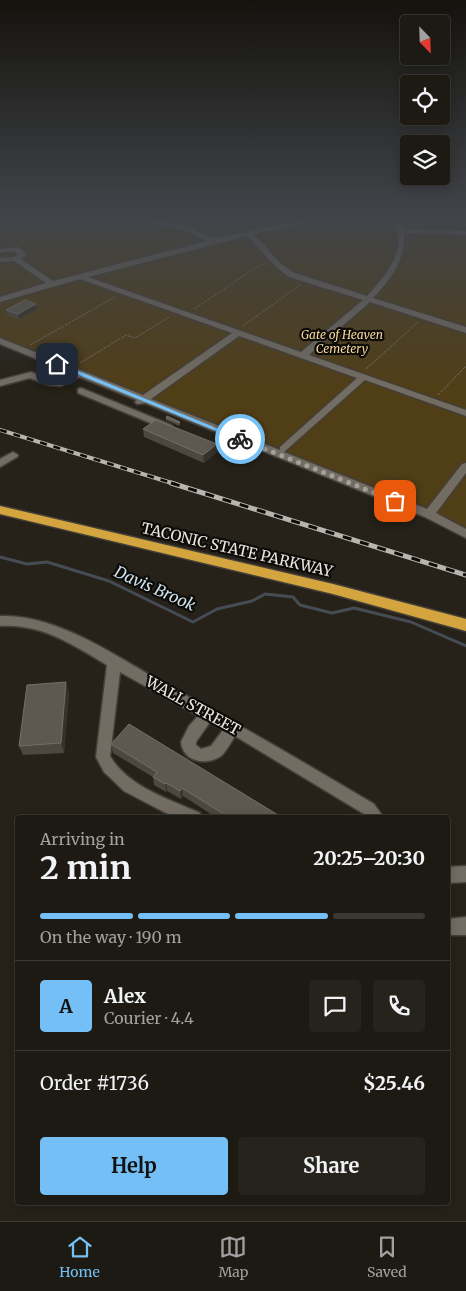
<!DOCTYPE html>
<meta charset="utf-8">
<style>
body{margin:0;font-family:Merriweather,serif;background:#25231c;color:#f1f3f6;height:100vh;display:flex;flex-direction:column;font-size:19px;white-space:nowrap}
*{box-sizing:border-box;margin:0}
p{font-size:16px;color:#a0a1a0}
.icon{flex:none;width:28px;height:28px;fill:none;stroke:currentColor;stroke-width:2;stroke-linecap:round;stroke-linejoin:round}
.map{position:relative;flex:1;overflow:hidden}
.panel{position:absolute;left:15px;top:815px;width:435px;height:390px;display:flex;flex-direction:column;background:#1c1a13;border-radius:5px;box-shadow:0 2px 12px #0003,0 0 0 1px #3a3833}
.panel>*{flex:none}
.needle{width:32px;rotate:157deg}
.tools{position:absolute;left:400px;top:15px;display:grid;gap:10px}
.tools a{display:grid;place-items:center;width:50px;height:50px;border-radius:5px;background:#1c1a13;box-shadow:0 2px 12px #0003,0 0 0 1px #3a3833;font-size:25px}
.pin{position:absolute;display:grid;place-items:center;width:42px;height:42px;color:#fff;margin:-21px;border-radius:10px;box-shadow:0 2px 8px #0006}
.courier{position:absolute;display:grid;place-items:center;width:50px;height:50px;margin:-25px;border:4px solid #74c0f6;border-radius:50%;background:#fff;color:#222;box-shadow:0 1px 6px #0007}
.head em{font-style:normal;font-weight:700}
.head div{display:flex;flex-direction:column-reverse}
.head{display:flex;align-items:center;justify-content:space-between;height:85px;padding:0 25px}
h1{font-size:32px;font-weight:700;line-height:38px}
.bar{display:grid;grid-template-columns:repeat(4,1fr);gap:8px 5px;align-content:center;height:60px;padding:0 25px}
.bar i{height:6px;border-radius:4px;background:#3a3833}
.bar .on{background:#74c0f6}
.bar p{grid-column:span 4}
.line{display:flex;align-items:center;gap:12px;padding:0 25px;border-top:1px solid #3a3833}
.line div{flex:1}
.round{display:grid;place-items:center;flex:none;width:52px;height:52px;border-radius:5px;background:#25231c}
.button{display:flex;gap:10px;margin-top:auto;padding:10px 25px}
.button a{flex:1;height:58px;border-radius:5px;background:#74c0f6;color:#111;font-size:20px;font-weight:700;line-height:58px;text-align:center}
.button a+a{background:#25231c;color:#f1f3f6}
.dock{display:flex;justify-content:space-around;align-items:center;height:70px;border-top:1px solid #3a3833;background:#1c1a13;font-size:14px;color:#a0a1a0}
.dock a{display:grid;justify-items:center;gap:2px}
.dock .on{color:#74c0f6}
.map>svg:first-child{display:block}
</style>
<div class="map">
<svg width="466" height="1221" viewBox="0 0 466 1221">
<rect width="100%" height="100%" fill="#262219"/>
<g fill="#503e17">
<path d="M0,214H323L195,243L0,298Z"/>
<path d="M348,214H466V530L441,516L0,338V303L58,285L258,233Z"/>
</g>
<g fill="none" stroke-linecap="round" stroke-linejoin="round">
<path stroke="#464c54" stroke-width="3" d="M0,557L27,564L47,562L109,581L193,622L217,609L252,601L265,594L293,597L300,605L332,613L354,608L411,622L466,646"/>
<defs>
<g id="minor">
<path d="M95,214H107L172,222L189,227L213,239L331,214H342L339,216L254,234L281,264L295,273L367,296C382,279 405,255 397,229C395,223 388,219 385,214H391L404,229L466,231V235L404,233C405,261 392,278 373,298L466,327V333L370,302L309,355L466,410V416L365,380L284,452L427,509L462,464L466,463V473L436,513L466,529V538L425,517L145,403L137,404L135,402L137,400L80,377L61,386L48,385L30,378L0,386V380L31,372L56,381L73,374L0,344V338L143,395L232,333L80,279L0,302V297L46,283L14,261L0,262V258L14,257L18,254L14,251L0,253V249L18,247L27,254L21,259L53,281L207,241C184,227 159,224 132,221C121,220 104,220 95,214ZM247,236L276,267L289,277L363,300L301,352L88,277ZM239,336L357,378L280,447V450L151,399Z"/>
<path d="M81,388L171,425L173,427L171,429H165L78,393V389Z"/>
<path d="M13,452L18,455L17,457L0,467V459Z"/>
<path d="M0,616C58,614 117,657 167,685C237,723 305,763 374,804L384,818H366L364,814L235,736C231,742 226,752 221,756C206,766 183,762 181,742L189,726L198,716L120,672L110,756C128,787 169,799 200,813L202,818H177L164,812L124,791L104,772L96,757L107,665C71,644 43,624 0,626ZM210,722L223,730L211,746L201,749L196,745V742Z"/>
<path d="M466,866V882L448,883V867Z"/>
<path d="M466,917V935H448V919Z"/>
</g>
<path id="highway" d="M0,506L333,584L466,619V631L333,594L0,514Z"/>
</defs>
<use href="#minor" stroke="#433f39" stroke-width="3"/>
<use href="#highway" stroke="#433f39" stroke-width="3"/>
<g stroke="#726f67" stroke-width="1" stroke-dasharray="3 1" stroke-linecap="butt">
<path d="M194,309L258,266L267,264"/>
<path d="M243,326L300,285"/>
<path d="M30,345L115,297"/>
<path d="M80,363L126,335L135,338L169,317"/>
<path d="M366,369L418,322"/>
<path d="M438,395L466,366"/>
</g>
<use href="#minor" fill="#726c63" fill-rule="evenodd"/>
<use href="#highway" fill="#d4a53e" fill-rule="evenodd"/>
<defs>
<path id="rail-far1" d="M0,430L175,484"/>
<path id="rail" d="M171,483L466,575"/>
</defs>
<use href="#rail-far1" stroke="#b8b5ae" stroke-width="4"/>
<use href="#rail" stroke="#b8b5ae" stroke-width="5"/>
<use href="#rail-far1" stroke="#0d0b08" stroke-width="2.5" stroke-dasharray="7" stroke-linecap="butt"/>
<use href="#rail" stroke="#0d0b08" stroke-width="3" stroke-dasharray="9" stroke-linecap="butt"/>
</g>
<g fill="#4c483f">
<path d="M36,304L37,309L19,319L7,315L6,310Z"/>
<path d="M166,418L180,422V424L179,426L166,420Z"/>
<path d="M143,429L217,444V452L204,463L144,437Z"/>
<path d="M69,692L64,753L23,755L19,746Z"/>
<path d="M111,744L283,818H217L183,796L181,799L167,791L166,792L154,785L153,777L113,753Z"/>
</g>
<g fill="#363229">
<path d="M36,304L37,309L19,319L18,314Z"/>
<path d="M217,444V452L204,463L203,455Z"/>
<path d="M66,682L69,692L64,753L61,743Z"/>
<path d="M166,783L167,791L166,792L165,784Z"/>
<path d="M182,788L183,796L181,799L180,791Z"/>
</g>
<g fill="#5d5950" stroke="#726f67">
<path d="M25,300L36,304L18,314L6,310Z"/>
<path d="M167,416L180,422L179,423L166,418Z"/>
<path d="M156,420L217,444L203,455L143,429Z"/>
<path d="M66,682L61,743L19,746L27,685Z"/>
<path d="M129,724L283,818H218L222,813L182,788L180,791L166,783L165,784L153,777L157,772L111,744Z"/>
</g>
<linearGradient id="sky" x2="0" y2="1"><stop stop-color="#15130e"/><stop offset="0.56" stop-color="#414449"/><stop offset="1" stop-color="#414449" stop-opacity="0"/></linearGradient>
<rect width="466" height="385" fill="url(#sky)"/>
<path fill="#74c0f6" d="M55,363H59L243,439L238,440L55,365Z"/>
<g fill="none" stroke-linecap="round" stroke-linejoin="round">
<path stroke="#a4a19a" stroke-width="5" stroke-dasharray="0 9" d="M240,439L395,501"/>
</g>
<g text-anchor="middle" stroke-width="4.5" stroke-linejoin="round" paint-order="stroke">
<g font-size="12" font-style="italic" fill="#f7d79b" stroke="#0d0b08">
<text x="342" y="339">Gate of Heaven<tspan x="342" dy="14">Cemetery</tspan></text>
</g>
<g font-size="15" fill="#e8e5df" stroke="#0d0b08">
<text transform="translate(237 550) rotate(13)" y="5">TACONIC STATE PARKWAY</text>
<text transform="translate(193 706) rotate(29)" y="5">WALL STREET</text>
</g>
<g font-size="16" font-style="italic" fill="#cfe2f0" stroke="#0d0b08">
<text transform="translate(155 588) rotate(24)" y="6">Davis Brook</text>
</g>
</g>
</svg>
<div class="tools">
<a><svg class="needle" viewBox="-14 -14 28 28"><path d="M0-13l5 13h-10z" fill="#e53935"/><path d="M0 13l5-13h-10z" fill="#a0a1a0"/></svg></a>
<a><svg class="icon" aria-label="locate" viewBox="0 0 24 24"><circle cx="12" cy="12" r="6"/><path d="M12 2v4M12 18v4M2 12h4M18 12h4"/></svg></a>
<a><svg class="icon" aria-label="layers" viewBox="0 0 24 24"><path d="M12 4l9 5-9 5-9-5zM3 14l9 5 9-5"/></svg></a>
</div>
<div class="pin" style="left:395px;top:501px;background:#ea580c"><svg class="icon" aria-label="bag" viewBox="0 0 24 24"><path d="M5 8h14l-1 12H6zM9 8a3 3 0 0 1 6 0"/></svg></div>
<div class="pin" style="left:57px;top:364px;background:#1f2937"><svg class="icon" aria-label="home" viewBox="0 0 24 24"><path d="M3 11l9-7 9 7M6 9v11h12V9"/></svg></div>
<div class="courier" style="left:240px;top:439px"><svg class="icon" aria-label="bike" viewBox="0 0 24 24"><circle cx="6" cy="16" r="4"/><circle cx="18" cy="16" r="4"/><path d="M6 16l4-8h5l3 8M10 8l3 8H6M13 5h3"/></svg></div>
<section class="panel">
<div class="head"><div><h1>2 min</h1><p>Arriving in</p></div><em>20:25–20:30</em></div>
<div class="bar"><i class="on"></i><i class="on"></i><i class="on"></i><i></i><p>On the way · 190 m</p></div>
<div class="line" style="height:90px"><b class="round" style="background:#74c0f6;color:#111">A</b><div><b>Alex</b><p>Courier · 4.4</p></div><a class="round"><svg class="icon" aria-label="chat" viewBox="0 0 24 24"><path d="M4 5h16v11H9l-5 4z"/></svg></a><a class="round"><svg class="icon" aria-label="phone" viewBox="0 0 24 24"><path d="M5 4h4l2 5-3 2q2 4 5 5l2-3 5 2v4C11 20 4 13 5 4z"/></svg></a></div>
<div class="line" style="height:65px"><div>Order #1736</div><b>$25.46</b></div>
<div class="button"><a>Help</a><a>Share</a></div>
</section>
</div>
<nav class="dock">
<a class="on"><svg class="icon" aria-label="home" viewBox="0 0 24 24"><path d="M3 11l9-7 9 7M6 9v11h12V9"/></svg>Home</a>
<a><svg class="icon" aria-label="map" viewBox="0 0 24 24"><path d="M3 6l6-2 6 2 6-2v14l-6 2-6-2-6 2zM9 4v14M15 6v14"/></svg>Map</a>
<a><svg class="icon" aria-label="saved" viewBox="0 0 24 24"><path d="M7 4h10v16l-5-4-5 4z"/></svg>Saved</a>
</nav>
